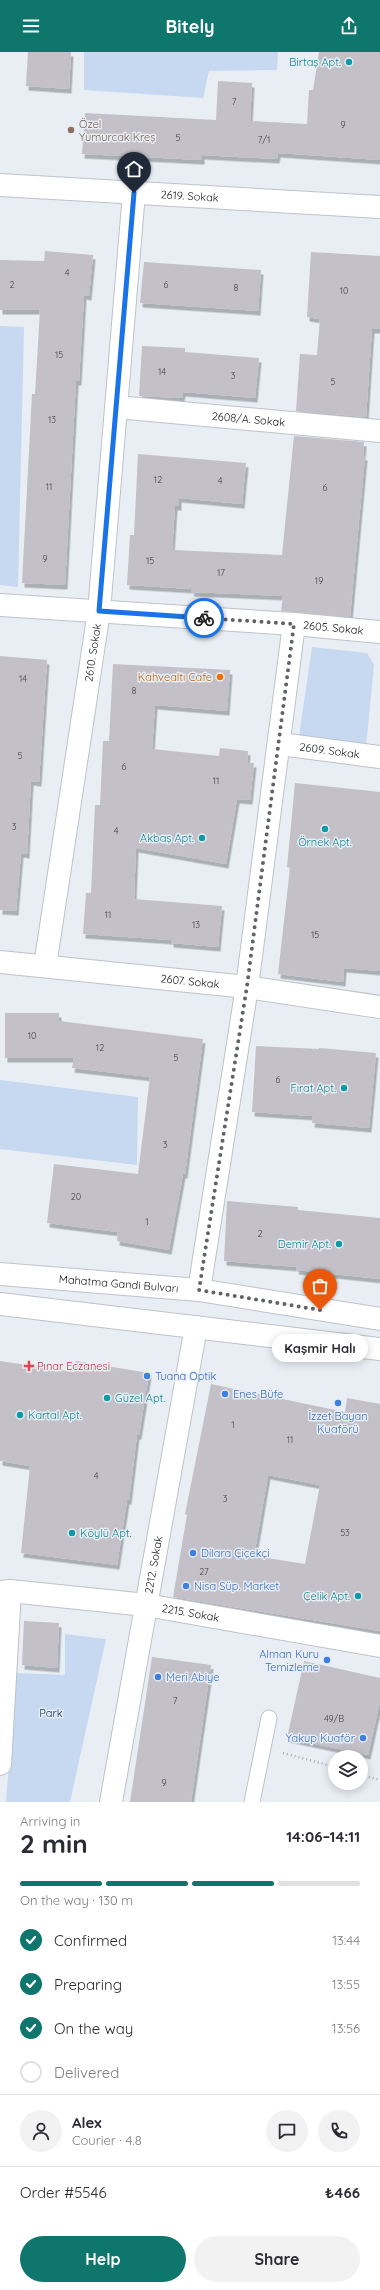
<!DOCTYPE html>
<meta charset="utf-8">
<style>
body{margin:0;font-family:Quicksand,sans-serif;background:#f2f2f3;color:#2b2b33;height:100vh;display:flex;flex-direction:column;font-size:15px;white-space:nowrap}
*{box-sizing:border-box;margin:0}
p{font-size:13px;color:#7c7c81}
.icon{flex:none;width:22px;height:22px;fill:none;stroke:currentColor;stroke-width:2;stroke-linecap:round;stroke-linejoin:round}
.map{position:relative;height:1750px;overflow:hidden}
.panel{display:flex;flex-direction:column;background:#fff;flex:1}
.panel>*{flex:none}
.controls{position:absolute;left:328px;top:1698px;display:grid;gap:8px}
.controls a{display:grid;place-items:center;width:40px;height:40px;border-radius:50%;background:#fff;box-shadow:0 2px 10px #0003;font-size:20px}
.pin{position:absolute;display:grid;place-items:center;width:34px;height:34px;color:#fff;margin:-41px -17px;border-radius:50% 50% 50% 0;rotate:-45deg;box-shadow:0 0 4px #0007}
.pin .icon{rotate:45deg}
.courier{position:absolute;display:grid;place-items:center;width:40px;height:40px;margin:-20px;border:3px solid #1a73e8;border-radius:50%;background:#fff;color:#222;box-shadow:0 1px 5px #0007}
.bubble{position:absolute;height:28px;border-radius:14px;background:#fff;box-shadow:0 2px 10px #0003;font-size:13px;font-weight:700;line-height:28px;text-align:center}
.head em{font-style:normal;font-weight:700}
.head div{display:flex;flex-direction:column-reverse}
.head{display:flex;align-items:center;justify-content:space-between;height:68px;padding:0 20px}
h1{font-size:26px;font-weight:700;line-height:30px}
.bar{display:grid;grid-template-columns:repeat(4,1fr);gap:6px 4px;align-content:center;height:48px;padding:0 20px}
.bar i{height:5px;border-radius:3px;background:#e1e1e2}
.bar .selected{background:#0f766e}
.bar p{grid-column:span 4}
.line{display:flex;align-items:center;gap:10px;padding:0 20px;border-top:1px solid #e1e1e2}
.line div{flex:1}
.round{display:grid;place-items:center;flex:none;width:42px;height:42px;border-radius:21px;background:#f2f2f3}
ol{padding:0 20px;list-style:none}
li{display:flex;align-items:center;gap:12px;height:44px}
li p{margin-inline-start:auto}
li .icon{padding:4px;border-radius:50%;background:#0f766e;color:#fff;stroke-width:4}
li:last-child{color:#7c7c81}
li i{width:22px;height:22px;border:2px solid #e1e1e2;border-radius:50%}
.cta{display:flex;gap:8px;margin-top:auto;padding:8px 20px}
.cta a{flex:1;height:46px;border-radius:24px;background:#0f766e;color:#fff;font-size:16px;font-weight:700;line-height:46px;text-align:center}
.cta a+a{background:#f2f2f3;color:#2b2b33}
header{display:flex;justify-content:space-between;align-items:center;height:52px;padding:0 20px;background:#0f766e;color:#fff;font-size:18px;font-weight:700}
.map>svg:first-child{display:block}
</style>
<header><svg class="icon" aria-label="menu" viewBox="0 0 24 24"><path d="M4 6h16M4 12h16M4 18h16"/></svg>Bitely<svg class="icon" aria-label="share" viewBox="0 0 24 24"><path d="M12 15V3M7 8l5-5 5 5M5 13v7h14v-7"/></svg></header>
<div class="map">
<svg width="380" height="1750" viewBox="0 0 380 1750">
<defs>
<filter id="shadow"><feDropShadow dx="2.5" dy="4.5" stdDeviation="0" flood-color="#0004"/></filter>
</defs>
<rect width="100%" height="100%" fill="#e8eef4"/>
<g fill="#c6d9f0">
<path d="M84,0H278L277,18L209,19L203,46L84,38Z"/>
<path d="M0,274L24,275L18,535L0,533Z"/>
<path d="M312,595L367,601L374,613L366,695L299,684Z"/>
<path d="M0,1028L138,1045L137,1113L0,1097Z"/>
<path d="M65,1582L106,1587L70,1750H6L16,1621L65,1623Z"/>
</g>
<g fill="#c3c0c7" fill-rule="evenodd" filter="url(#shadow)">
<path d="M28,0H71L69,37L26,34Z"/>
<path d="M319,0H380V108L278,101L277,107L202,103V108L82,102L85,61L216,68L218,29L252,31L250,69L307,72L309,38H313Z"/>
<path d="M45,199L93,203L89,244L84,243L79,329H76L65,533L22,531L32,342H35L40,258H0V208L44,209Z"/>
<path d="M311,200L380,204V277H372L366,365L296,359L300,302L317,303L320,267L307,265Z"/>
<path d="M144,210L261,218L258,259L140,251Z"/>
<path d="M142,294L185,296V300L259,306L255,346L183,340L182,346L139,344Z"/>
<path d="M294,384L364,390L363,404H365L350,565L281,559L283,544L191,540L192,537L127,533L130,483H134L138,402L246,411L242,452L179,446V454H175L172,498L282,503Z"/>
<path d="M0,604L47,608L39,730L31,729L27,802L21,801L16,859L0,858Z"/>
<path d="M113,612L230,618L227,659L155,653L152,697L219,704L220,696L248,699L247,711H254L250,748L237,747L226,812L136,796L134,847L222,854L218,895L171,891V888L83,882L86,841H91L95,753H100L103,689H109Z"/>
<path d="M295,731L380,740V919L344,916L343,930L278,922L290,816L287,815Z"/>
<path d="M5,961H59V969L203,987L185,1122H183L169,1198L117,1189L118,1180L47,1171L54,1112L138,1122L150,1025L72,1016L74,1006H5Z"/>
<path d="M256,994L319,997V996L376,1001L369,1076L312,1071L313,1064L252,1060Z"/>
<path d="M227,1149L298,1155V1158L380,1166V1227L296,1218L297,1215L224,1209Z"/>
<path d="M0,1309L74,1320L76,1309L149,1321L139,1383H137L129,1448H127L117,1513L21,1501L30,1414L0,1409Z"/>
<path d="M211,1332L345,1360L347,1346L380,1352V1579L173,1545L187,1463L185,1462ZM268,1423L320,1433L305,1512L254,1504Z"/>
<path d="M24,1569L59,1571L57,1616L22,1613Z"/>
<path d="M152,1605L211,1613L191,1750H130Z"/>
<path d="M304,1609L380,1626V1649L368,1703L287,1686Z"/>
</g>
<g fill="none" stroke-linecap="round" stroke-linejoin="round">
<defs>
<path id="lane" d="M252,1750L269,1666"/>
<g id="street">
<path id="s1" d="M0,133L380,155"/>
<path id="s2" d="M117,355L380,379"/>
<path id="s3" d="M0,553L294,572L380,580"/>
<path id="s4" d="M280,692L380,705"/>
<path id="s5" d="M0,910L247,935L380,955"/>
<path id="s6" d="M45,914L99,559L134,141"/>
<path d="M199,1238L247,935L294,572"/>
<path id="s7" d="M0,1540L10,1539L146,1553L380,1594"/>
<path d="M0,1712L10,1539"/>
<path id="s8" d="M111,1750L196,1275"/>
</g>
<g id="secondary">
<path id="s9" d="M0,1222L199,1238L380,1267"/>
<path d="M0,1252L380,1297"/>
</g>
</defs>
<use href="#lane" stroke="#bdc3c9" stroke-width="17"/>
<use href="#street" stroke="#bdc3c9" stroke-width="24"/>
<use href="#secondary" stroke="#bdc3c9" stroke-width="24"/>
<g stroke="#a7acb1" stroke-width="2.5" stroke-dasharray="1 3" stroke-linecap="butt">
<path d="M283,1701L335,1715"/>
<path d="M361,1723L380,1728"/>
</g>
<use href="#lane" stroke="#fff" stroke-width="15"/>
<use href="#street" stroke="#fff" stroke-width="22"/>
<use href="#secondary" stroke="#fff" stroke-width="22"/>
</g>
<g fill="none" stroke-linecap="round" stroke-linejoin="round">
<path stroke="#606366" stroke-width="4" stroke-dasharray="0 7.2" d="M204,566L294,572L247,934L199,1238L320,1258"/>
<path stroke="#1a73e8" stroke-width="5" d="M134,141L99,559L204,566"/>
</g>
<g fill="#0f9aa8" stroke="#e8eef4" stroke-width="1.5">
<circle cx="349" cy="10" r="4"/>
<circle cx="325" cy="777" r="4"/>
<circle cx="202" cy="786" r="4"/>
<circle cx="344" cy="1036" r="4"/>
<circle cx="339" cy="1192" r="4"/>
<circle cx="107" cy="1346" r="4"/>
<circle cx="20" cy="1363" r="4"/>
<circle cx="72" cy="1481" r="4"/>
<circle cx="358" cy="1544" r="4"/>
</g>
<circle fill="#8d6e63" stroke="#e8eef4" stroke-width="1.5" cx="71" cy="78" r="4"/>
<circle fill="#e8710a" stroke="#e8eef4" stroke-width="1.5" cx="220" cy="625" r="4"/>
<path fill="#e0444e" stroke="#e8eef4" stroke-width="1.5" d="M27 1308h4v4h4v4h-4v4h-4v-4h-4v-4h4z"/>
<g fill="#3f7fe0" stroke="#e8eef4" stroke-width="1.5">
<circle cx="147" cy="1324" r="4"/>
<circle cx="225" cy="1342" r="4"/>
<circle cx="338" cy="1351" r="4"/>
<circle cx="193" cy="1501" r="4"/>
<circle cx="186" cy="1534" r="4"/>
<circle cx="327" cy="1608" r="4"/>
<circle cx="158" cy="1625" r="4"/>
<circle cx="363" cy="1686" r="4"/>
</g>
<g text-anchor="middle" stroke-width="3" stroke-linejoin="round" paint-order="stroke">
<g font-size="9" fill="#414245">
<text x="234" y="53">7</text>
<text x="343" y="76">9</text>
<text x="178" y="89">5</text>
<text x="264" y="91">7/1</text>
<text x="67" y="224">4</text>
<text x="12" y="236">2</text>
<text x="166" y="236">6</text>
<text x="236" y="239">8</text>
<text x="344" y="242">10</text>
<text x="59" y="306">15</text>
<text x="162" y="323">14</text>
<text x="233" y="327">3</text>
<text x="333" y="333">5</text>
<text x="52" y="371">13</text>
<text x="158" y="431">12</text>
<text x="220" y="432">4</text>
<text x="49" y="438">11</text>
<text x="325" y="439">6</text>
<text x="45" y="510">9</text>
<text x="150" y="512">15</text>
<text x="221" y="524">17</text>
<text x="319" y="532">19</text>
<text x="23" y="630">14</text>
<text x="134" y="642">8</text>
<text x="20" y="707">5</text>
<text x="124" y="718">6</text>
<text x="216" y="732">11</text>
<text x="14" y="778">3</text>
<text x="116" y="782">4</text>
<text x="108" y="866">11</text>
<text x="196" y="876">13</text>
<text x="315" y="886">15</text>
<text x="32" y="987">10</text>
<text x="100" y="999">12</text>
<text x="176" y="1009">5</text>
<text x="278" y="1031">6</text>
<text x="165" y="1096">3</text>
<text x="76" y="1148">20</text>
<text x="147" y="1173">1</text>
<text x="260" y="1185">2</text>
<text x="233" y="1376">1</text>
<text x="290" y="1391">11</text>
<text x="96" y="1427">4</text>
<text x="225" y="1450">3</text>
<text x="345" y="1484">53</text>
<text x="204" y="1523">27</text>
<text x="175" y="1652">7</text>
<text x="334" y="1670">49/B</text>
<text x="164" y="1734">9</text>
</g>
<g font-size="11" fill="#0d838f" stroke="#e8eef4" text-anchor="end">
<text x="341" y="14">Birtaş Apt.</text>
<text x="194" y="790">Akbaş Apt.</text>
<text x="325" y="794" text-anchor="middle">Örnek Apt.</text>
<text x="336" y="1040">Fırat Apt.</text>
<text x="331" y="1196">Demir Apt.</text>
<text x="115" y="1350" text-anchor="start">Güzel Apt.</text>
<text x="28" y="1367" text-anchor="start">Kartal Apt.</text>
<text x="80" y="1485" text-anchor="start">Köylü Apt.</text>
<text x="350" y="1548">Çelik Apt.</text>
</g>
<g font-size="11" fill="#785e54" stroke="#e8eef4" text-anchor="start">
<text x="79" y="76">Özel<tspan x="79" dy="13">Yumurcak Kreş</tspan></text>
</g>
<g font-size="11" fill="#16181a" stroke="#e8eef4">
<text dy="4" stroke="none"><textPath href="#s1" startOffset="190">2619. Sokak</textPath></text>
<text dy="4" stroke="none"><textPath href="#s2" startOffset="132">2608/A. Sokak</textPath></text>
<text dy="4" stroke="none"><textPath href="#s3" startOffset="334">2605. Sokak</textPath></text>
<text dy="4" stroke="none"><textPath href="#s6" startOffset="317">2610. Sokak</textPath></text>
<text dy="4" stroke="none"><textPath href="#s4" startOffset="50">2609. Sokak</textPath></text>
<text dy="4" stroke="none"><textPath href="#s5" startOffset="191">2607. Sokak</textPath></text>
<text dy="4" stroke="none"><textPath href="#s9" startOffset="119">Mahatma Gandi Bulvarı</textPath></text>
<text dy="4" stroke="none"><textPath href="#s8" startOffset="241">2212. Sokak</textPath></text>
<text dy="4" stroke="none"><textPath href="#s7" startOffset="192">2215. Sokak</textPath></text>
</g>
<g font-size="11" fill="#c56008" stroke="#e8eef4" text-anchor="end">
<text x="212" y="629">Kahvealtı Cafe</text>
</g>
<g font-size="11" fill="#be3a42" stroke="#e8eef4" text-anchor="start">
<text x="37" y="1318">Pınar Eczanesi</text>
</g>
<g font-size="11" fill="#366cbe" stroke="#e8eef4" text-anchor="start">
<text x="155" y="1328">Tuana Optik</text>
<text x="233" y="1346">Enes Büfe</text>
<text x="338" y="1368" text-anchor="middle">İzzet Bayan<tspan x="338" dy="13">Kuaförü</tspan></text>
<text x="201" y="1505">Dilara Çiçekçi</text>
<text x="194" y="1538">Nisa Süp. Market</text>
<text x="319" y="1606" text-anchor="end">Alman Kuru<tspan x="319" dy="13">Temizleme</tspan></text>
<text x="166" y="1629">Meri Abiye</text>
<text x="355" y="1690" text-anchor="end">Yakup Kuaför</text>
</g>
<g font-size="11" fill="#042c53" stroke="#e8eef4">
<text x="51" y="1665">Park</text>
</g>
</g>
</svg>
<div class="controls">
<a><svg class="icon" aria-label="layers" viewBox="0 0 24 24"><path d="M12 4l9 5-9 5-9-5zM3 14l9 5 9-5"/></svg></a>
</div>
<div class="pin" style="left:320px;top:1258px;background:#ea580c"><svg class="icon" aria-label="bag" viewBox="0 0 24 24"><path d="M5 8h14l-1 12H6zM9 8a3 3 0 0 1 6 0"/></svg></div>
<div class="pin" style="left:134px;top:141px;background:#1f2937"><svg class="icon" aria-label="home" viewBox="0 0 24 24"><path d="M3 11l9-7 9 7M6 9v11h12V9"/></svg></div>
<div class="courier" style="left:204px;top:566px"><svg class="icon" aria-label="bike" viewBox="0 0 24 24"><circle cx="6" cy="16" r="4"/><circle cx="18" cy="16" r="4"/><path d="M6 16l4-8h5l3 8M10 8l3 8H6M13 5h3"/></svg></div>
<div class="bubble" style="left:272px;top:1282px;width:96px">Kaşmir Halı</div>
</div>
<section class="panel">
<div class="head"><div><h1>2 min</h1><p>Arriving in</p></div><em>14:06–14:11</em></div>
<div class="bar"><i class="selected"></i><i class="selected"></i><i class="selected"></i><i></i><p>On the way · 130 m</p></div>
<ol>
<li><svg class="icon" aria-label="check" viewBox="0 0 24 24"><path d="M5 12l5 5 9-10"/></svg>Confirmed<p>13:44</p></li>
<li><svg class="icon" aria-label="check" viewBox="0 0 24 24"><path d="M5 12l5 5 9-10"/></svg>Preparing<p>13:55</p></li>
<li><svg class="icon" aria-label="check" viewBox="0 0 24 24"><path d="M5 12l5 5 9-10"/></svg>On the way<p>13:56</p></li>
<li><i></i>Delivered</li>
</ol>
<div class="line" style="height:72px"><a class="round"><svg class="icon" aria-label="person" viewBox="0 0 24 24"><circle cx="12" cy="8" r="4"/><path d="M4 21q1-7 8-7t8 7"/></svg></a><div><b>Alex</b><p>Courier · 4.8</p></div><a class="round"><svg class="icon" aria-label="chat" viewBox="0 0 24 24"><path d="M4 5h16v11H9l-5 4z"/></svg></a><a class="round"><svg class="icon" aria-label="phone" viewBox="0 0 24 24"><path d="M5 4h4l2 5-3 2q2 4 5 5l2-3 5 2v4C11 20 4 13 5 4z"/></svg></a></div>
<div class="line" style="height:52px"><div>Order #5546</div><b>₺466</b></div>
<div class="cta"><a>Help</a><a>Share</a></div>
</section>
